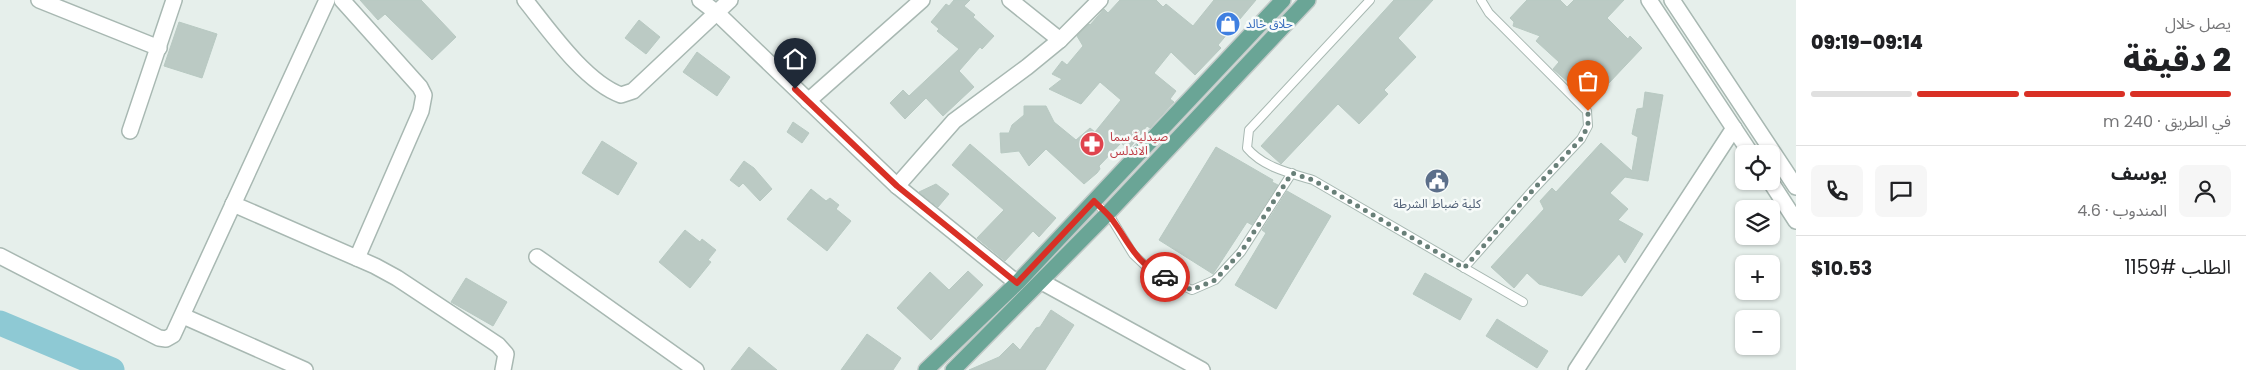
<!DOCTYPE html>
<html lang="ar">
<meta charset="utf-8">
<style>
body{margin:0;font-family:Poppins,"Noto Sans Arabic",sans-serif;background:#f6f6f6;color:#202124;direction:rtl;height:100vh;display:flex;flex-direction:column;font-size:19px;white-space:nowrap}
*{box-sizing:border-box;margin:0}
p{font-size:16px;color:#757577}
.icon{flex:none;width:28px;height:28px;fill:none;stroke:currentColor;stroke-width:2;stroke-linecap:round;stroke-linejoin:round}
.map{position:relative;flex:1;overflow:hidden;direction:ltr}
.panel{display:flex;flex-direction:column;background:#fff;width:450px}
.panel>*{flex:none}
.buttons{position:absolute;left:1735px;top:145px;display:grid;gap:10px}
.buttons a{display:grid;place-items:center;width:45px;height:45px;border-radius:8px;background:#fff;box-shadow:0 1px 4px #0004;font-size:25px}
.pin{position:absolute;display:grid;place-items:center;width:42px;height:42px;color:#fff;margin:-51px -21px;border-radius:50% 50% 50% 0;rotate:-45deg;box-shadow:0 0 5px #0007}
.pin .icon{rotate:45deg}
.courier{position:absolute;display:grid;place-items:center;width:50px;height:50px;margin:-25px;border:4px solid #d93025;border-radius:50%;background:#fff;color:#222;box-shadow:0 1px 6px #0007}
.summary em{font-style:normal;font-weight:800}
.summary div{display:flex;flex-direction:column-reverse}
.summary{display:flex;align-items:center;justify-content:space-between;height:85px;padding:0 15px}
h1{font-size:32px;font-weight:800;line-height:38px}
.bar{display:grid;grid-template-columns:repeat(4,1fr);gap:8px 5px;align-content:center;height:60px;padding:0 15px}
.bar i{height:6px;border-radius:4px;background:#e0e0e0}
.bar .current{background:#d93025}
.bar p{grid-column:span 4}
.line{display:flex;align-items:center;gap:12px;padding:0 15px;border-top:1px solid #e0e0e0}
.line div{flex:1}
.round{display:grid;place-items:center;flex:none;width:52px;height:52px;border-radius:8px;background:#f6f6f6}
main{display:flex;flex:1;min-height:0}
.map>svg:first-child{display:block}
</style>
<main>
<section class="panel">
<div class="summary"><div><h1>2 دقيقة</h1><p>يصل خلال</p></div><em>09:14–09:19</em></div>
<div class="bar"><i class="current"></i><i class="current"></i><i class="current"></i><i></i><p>في الطريق · 240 m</p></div>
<div class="line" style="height:90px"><a class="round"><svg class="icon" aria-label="person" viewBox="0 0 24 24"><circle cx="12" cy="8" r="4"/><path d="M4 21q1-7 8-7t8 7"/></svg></a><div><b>يوسف</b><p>المندوب · 4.6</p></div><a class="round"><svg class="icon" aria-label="chat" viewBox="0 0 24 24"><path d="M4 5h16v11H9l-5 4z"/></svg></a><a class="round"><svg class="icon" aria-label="phone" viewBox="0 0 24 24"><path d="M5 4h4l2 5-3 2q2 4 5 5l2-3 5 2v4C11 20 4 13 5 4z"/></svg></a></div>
<div class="line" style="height:65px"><div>الطلب #1159</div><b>$10.53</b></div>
</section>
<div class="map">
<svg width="1796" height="370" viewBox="0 0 1796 370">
<rect width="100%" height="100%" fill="#e6efeb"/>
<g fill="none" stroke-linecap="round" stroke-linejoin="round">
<path stroke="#8ec9d4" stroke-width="25" d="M0,323L112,370"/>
</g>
<g fill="#bbcac4" stroke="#b8c9c2">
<path d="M360,0H421L456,37L432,60L385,14L378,20Z"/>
<path d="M954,0H970L964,6L975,15L973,17L994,36L982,49L980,47L959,71L974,87L943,116L926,98L905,119L890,103L903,90L909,96L959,49L937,31L939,29L931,22L946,4L949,6Z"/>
<path d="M1120,0H1156L1163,7L1166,4L1193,26L1214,0H1256L1218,45L1221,48L1195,75L1171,52L1154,73L1176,91L1170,99L1174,102L1150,128L1147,126L1129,149L1121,143L1099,166L1100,169L1097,173L1084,184L1046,149L1029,166L1019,151L1001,153L1000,133H1009L1012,125L1024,115V106H1046L1054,122L1076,140L1090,128L1095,132L1121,100L1100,82L1081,104L1049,89L1062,79L1052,74L1062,61L1067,65L1083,46L1077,36L1089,24L1090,25L1104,9L1108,13Z"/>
<path d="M1394,0H1433L1398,38L1416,57L1384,90L1388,94L1359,124L1338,104L1281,164L1261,146Z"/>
<path d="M1527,0H1560L1567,7L1574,0H1624L1607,18L1628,39L1630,36L1642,48L1591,102L1553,69L1559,62L1536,41L1540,36L1513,26L1514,22L1510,18Z"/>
<path d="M639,20L660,37L646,54L625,38Z"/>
<path d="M179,22L217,34L202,78L164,66Z"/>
<path d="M697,52L730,77L717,96L683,72Z"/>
<path d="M1645,92L1663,95L1648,181L1625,177L1610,193L1628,209L1618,220L1643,234L1625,263L1619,254L1582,296L1539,284L1527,273L1514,288L1491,267L1544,209L1540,201L1552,188L1556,192L1601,143L1632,171L1638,137L1632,134L1637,109L1643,108Z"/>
<path d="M793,122L809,133L802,143L787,132Z"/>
<path d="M602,141L637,163L618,195L582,173Z"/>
<path d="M970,144L1056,218L1039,237L1033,231L1005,261L977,238L1004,210L952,165Z"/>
<path d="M1216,147L1273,180L1272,182L1278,185L1252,225L1247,222L1213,274L1159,240Z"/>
<path d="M744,161L754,168L772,189L760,201L743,183L739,187L730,180Z"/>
<path d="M936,184L949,194L938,207L919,192Z"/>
<path d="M811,189L826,201L830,198L839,205L836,209L851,221L827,251L787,219Z"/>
<path d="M1287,191L1331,216L1276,309L1235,285L1266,233L1262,230Z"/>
<path d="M685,230L700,242L702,239L716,250L708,260L711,262L690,288L659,262Z"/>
<path d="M968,271L983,285L931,340L897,308L930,272L949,290Z"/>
<path d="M1425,273L1472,299L1460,320L1413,294Z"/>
<path d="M466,278L507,302L493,326L451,302Z"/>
<path d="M1051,310L1074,325L1045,370H969L999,357L1013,343L1020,350L1036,328L1040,327Z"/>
<path d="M1497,319L1548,351L1537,368L1486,336Z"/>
<path d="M867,334L901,358L893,370H841Z"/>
<path d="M749,347L777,370H731Z"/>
</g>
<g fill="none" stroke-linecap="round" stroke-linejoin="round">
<defs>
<g id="lane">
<path d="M1370,0L1249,130L1247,148C1263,167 1289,173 1313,180L1523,302"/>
<path d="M1094,201L1111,218L1133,254L1151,271L1192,290L1215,280L1241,252L1292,173"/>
<path d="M1464,268L1532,191L1581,139L1588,126L1587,111L1489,13L1481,0"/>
</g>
<g id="street">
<path d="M39,0L159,48"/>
<path d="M342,0L420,87L424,95L421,111L357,258"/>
<path d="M525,0C549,30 585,82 621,95L633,91L730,0"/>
<path d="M700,0L717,13L897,186L1017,283"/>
<path d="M1010,0L1060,40"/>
<path d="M1649,0L1751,154"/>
<path d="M1672,0L1796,187"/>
<path d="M808,101L922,0"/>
<path d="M130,131L174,0"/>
<path d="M1770,181L1796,221"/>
<path d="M897,186L954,121L1027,67L1060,40L1100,0"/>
<path d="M233,204L375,266L397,278L498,345L506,354L503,370"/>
<path d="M0,256L159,338L166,339L173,335L327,0"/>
<path d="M537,257L696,370"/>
<path d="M1042,282L1202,370"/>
<path d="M183,316L305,370"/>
<path d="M1576,370L1734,128"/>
</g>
<g id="primary">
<path d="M926,370L1017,283L1283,0"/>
<path d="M953,370L1107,214L1308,0"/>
</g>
</defs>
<use href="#lane" stroke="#a8b8b2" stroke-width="10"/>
<use href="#street" stroke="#a8b8b2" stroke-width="18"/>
<use href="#primary" stroke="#c2cac8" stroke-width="18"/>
<use href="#lane" stroke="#fff" stroke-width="8"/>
<use href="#street" stroke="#fff" stroke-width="15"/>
<use href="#primary" stroke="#6aa596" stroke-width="15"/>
</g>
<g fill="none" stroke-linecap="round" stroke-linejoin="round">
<path stroke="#687f78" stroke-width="5" stroke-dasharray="0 9" d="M1165,277L1192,290L1215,280L1241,252L1292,173L1313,180L1464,268L1532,191L1581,139L1588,126V111"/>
<path stroke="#d93025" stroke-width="6" d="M795,89L897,186L1017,283L1094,201C1100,207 1106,212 1111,218C1130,243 1135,263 1165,277"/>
</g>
<defs>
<symbol id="shop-disc" viewBox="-11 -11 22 22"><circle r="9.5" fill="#3f7fe0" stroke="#f7fbf9"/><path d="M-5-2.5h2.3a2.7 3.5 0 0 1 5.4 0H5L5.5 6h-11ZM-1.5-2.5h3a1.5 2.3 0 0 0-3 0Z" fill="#fff"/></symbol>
<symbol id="pharmacy-disc" viewBox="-11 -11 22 22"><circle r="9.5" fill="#e0444e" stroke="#f7fbf9"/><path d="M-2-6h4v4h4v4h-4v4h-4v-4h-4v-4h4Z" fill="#fff"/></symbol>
<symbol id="civic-disc" viewBox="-11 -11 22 22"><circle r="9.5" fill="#5c6f8a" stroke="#f7fbf9"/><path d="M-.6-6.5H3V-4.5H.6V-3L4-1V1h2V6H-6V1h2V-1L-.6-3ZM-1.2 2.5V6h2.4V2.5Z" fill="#fff"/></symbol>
</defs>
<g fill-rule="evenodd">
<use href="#shop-disc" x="1214" y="10" width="28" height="28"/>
<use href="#pharmacy-disc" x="1078" y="130" width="28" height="28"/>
<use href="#civic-disc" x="1423" y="167" width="28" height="28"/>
</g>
<g text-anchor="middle" stroke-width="5" stroke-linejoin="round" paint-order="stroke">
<g font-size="12" fill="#366cbe" stroke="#f7fbf9" text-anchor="start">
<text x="1246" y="28">حلاق خالد</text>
</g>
<g font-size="12" fill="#be3a42" stroke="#f7fbf9" text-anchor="start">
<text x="1110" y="141">صيدلية سما<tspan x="1110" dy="14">الاندلس</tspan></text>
</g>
<g font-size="12" fill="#4e5e75" stroke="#f7fbf9">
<text x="1437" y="208">كلية ضباط الشرطة</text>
</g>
</g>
</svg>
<div class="buttons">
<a><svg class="icon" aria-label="locate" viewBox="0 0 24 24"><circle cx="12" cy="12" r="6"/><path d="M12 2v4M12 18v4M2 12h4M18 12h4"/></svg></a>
<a><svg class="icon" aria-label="layers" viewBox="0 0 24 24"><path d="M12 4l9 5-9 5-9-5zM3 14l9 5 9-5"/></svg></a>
<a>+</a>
<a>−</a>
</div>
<div class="pin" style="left:1588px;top:111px;background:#ea580c"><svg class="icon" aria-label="bag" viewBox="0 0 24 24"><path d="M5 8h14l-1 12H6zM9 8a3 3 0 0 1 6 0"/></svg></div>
<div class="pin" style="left:795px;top:89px;background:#1f2937"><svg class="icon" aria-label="home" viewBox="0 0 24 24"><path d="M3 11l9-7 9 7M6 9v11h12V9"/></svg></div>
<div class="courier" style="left:1165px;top:277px"><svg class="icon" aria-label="car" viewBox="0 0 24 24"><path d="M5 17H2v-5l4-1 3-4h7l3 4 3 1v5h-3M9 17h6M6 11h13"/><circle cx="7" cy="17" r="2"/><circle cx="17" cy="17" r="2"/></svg></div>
</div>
</main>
